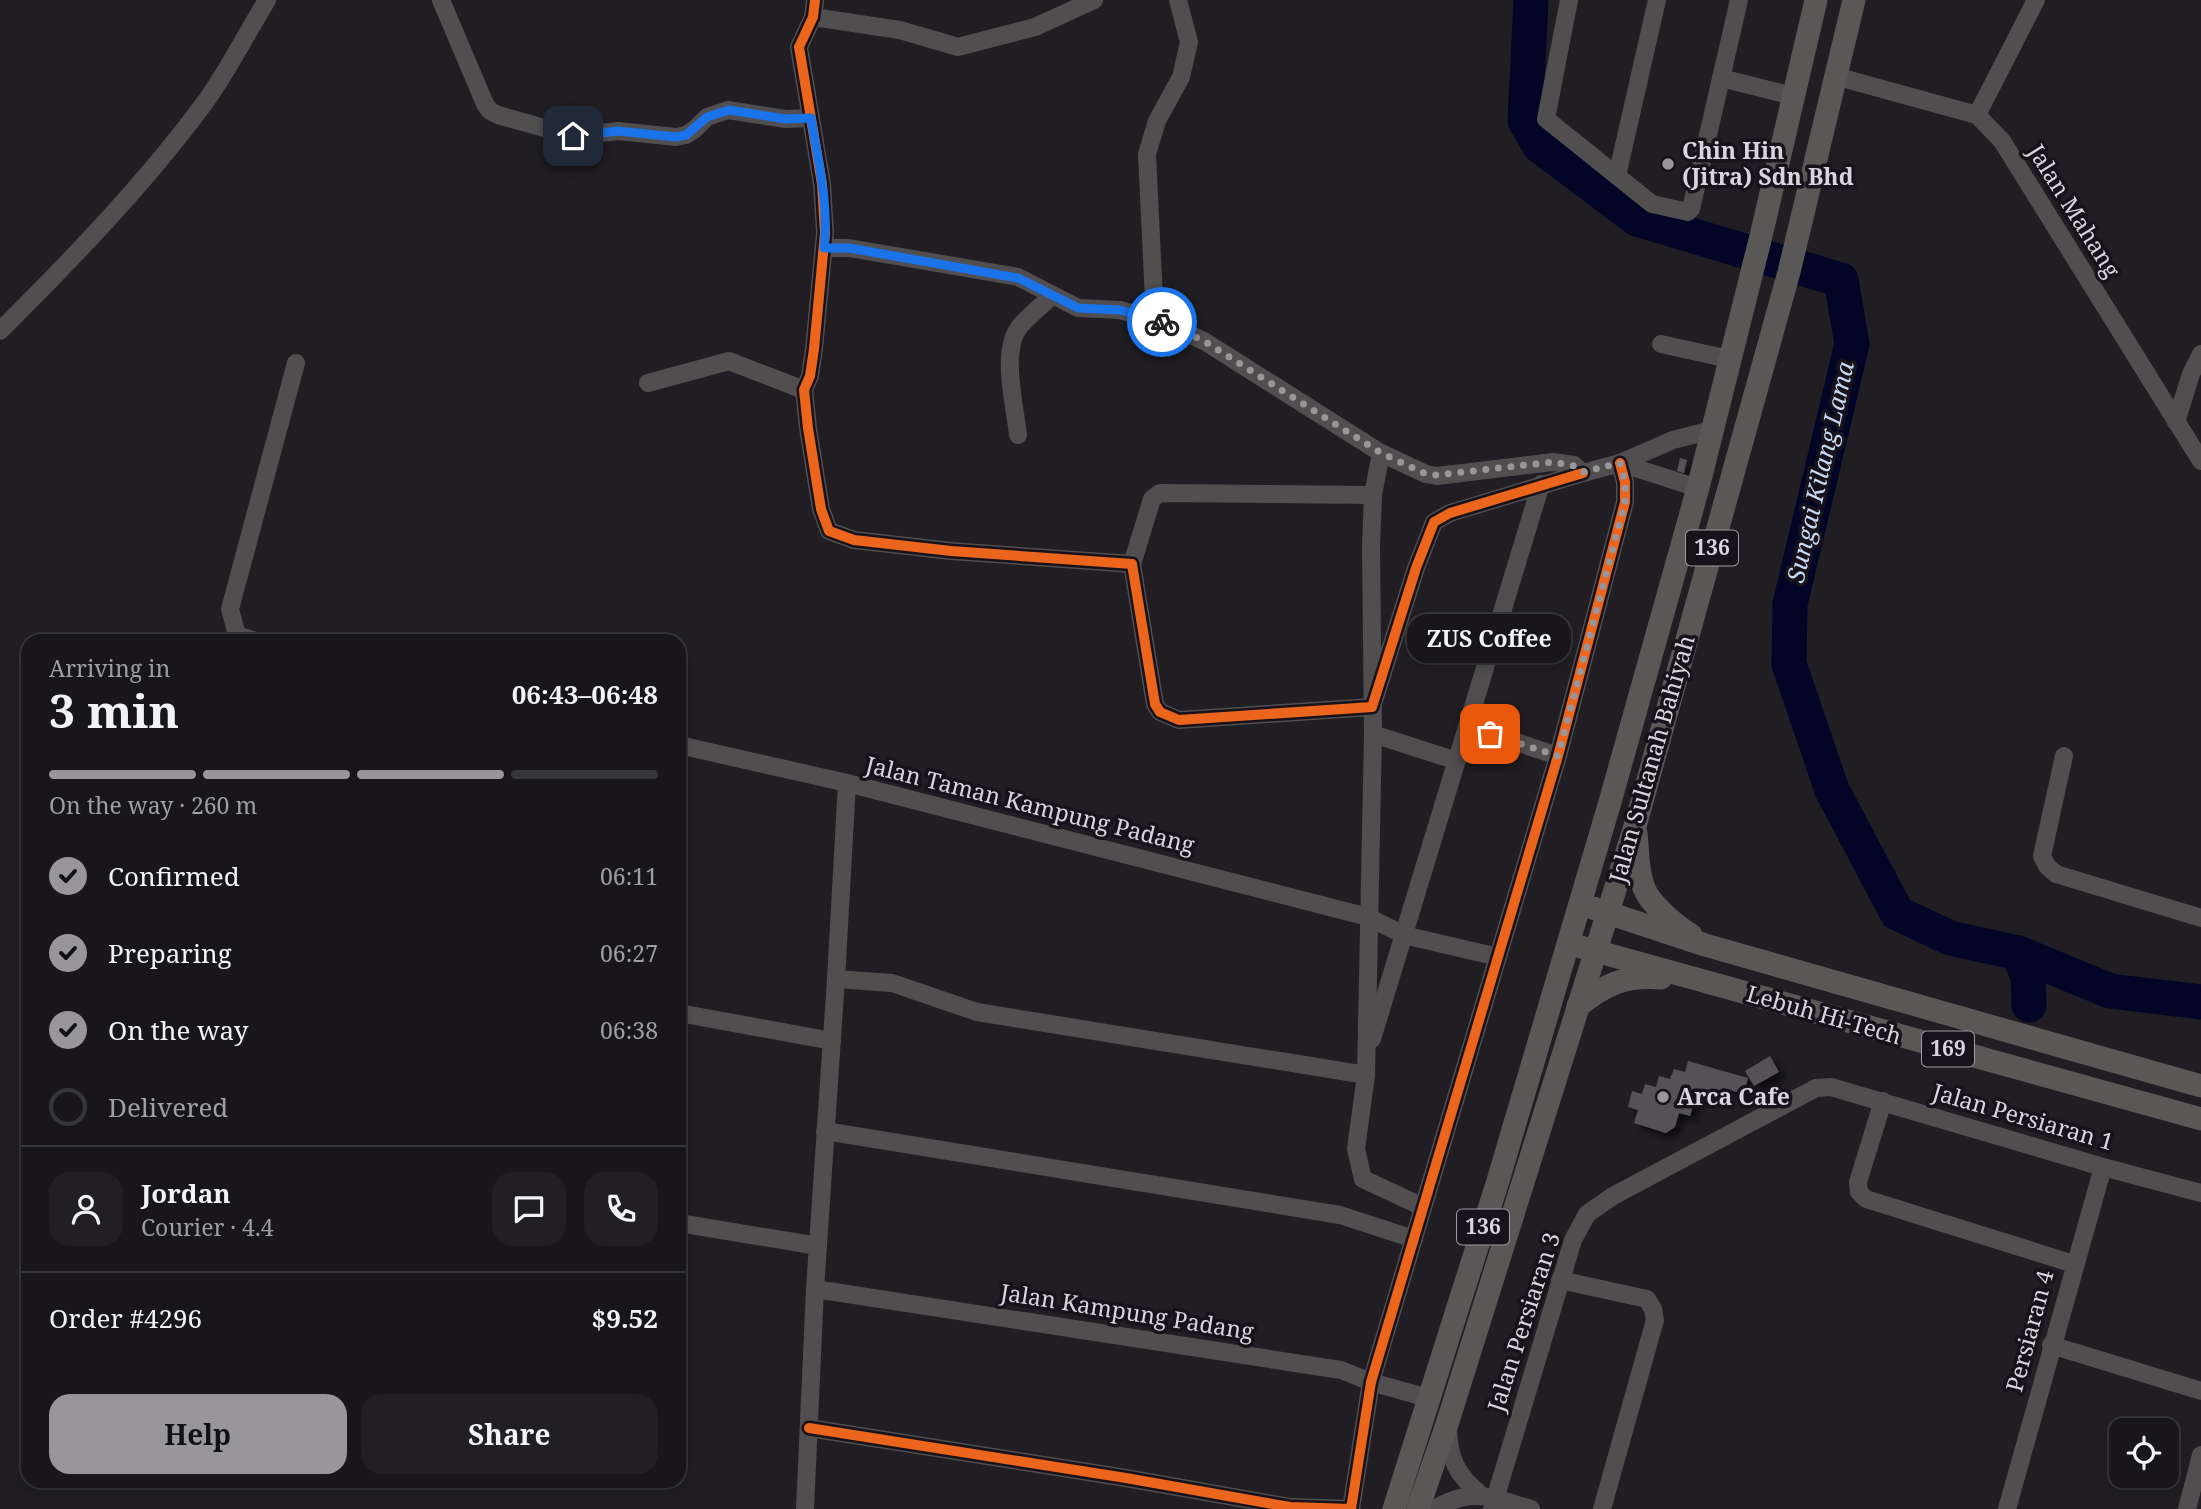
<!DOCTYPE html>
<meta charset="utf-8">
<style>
body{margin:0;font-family:"Noto Serif",serif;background:#211f23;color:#f1f3f6;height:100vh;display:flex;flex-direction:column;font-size:26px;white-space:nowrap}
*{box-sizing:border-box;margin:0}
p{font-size:23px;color:#9f9fa2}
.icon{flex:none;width:38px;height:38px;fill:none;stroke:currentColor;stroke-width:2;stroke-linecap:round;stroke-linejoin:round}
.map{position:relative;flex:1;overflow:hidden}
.drawer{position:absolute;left:21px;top:634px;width:665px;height:854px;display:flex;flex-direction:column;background:#18161a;border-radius:21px;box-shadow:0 4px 10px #0003,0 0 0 2px #363539}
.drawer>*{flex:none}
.tools{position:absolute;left:2109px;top:1418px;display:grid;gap:14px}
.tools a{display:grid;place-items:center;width:70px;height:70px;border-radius:14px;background:#18161a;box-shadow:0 4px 10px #0003,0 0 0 2px #363539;font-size:35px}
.pin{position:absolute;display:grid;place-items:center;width:60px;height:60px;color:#fff;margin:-30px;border-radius:14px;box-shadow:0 4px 10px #0006}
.courier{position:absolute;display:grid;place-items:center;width:70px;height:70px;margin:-35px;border:5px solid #1a73e8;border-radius:50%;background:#fff;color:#222;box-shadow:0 2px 9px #0007}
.bubble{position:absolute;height:49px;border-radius:21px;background:#18161a;box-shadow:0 4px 10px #0003,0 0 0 2px #363539;font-size:23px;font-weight:700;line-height:49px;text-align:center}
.summary em{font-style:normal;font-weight:700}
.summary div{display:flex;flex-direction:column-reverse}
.summary{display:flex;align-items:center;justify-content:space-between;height:119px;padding:0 28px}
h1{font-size:46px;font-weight:700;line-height:52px}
.bar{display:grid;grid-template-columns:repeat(4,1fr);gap:10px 7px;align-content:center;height:84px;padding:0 28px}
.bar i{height:9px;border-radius:5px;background:#363539}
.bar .on{background:#98959b}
.bar p{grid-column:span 4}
.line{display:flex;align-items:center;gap:18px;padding:0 28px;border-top:2px solid #363539}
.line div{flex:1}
.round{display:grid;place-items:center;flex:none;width:74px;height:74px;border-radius:21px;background:#211f23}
ol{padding:0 28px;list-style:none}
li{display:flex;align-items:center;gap:21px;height:77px}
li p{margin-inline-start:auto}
li .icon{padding:7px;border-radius:50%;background:#98959b;color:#111;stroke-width:4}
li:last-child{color:#9f9fa2}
li i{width:38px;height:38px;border:4px solid #363539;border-radius:50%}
.cta{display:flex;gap:14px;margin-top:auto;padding:14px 28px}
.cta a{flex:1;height:80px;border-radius:21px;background:#98959b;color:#111;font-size:28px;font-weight:700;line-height:80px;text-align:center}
.cta a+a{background:#211f23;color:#f1f3f6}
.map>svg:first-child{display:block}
</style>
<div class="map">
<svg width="2201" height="1509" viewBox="0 0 2201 1509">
<defs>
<filter id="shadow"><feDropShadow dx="6" dy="6" stdDeviation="3.5" flood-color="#0009"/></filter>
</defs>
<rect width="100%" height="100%" fill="#201d23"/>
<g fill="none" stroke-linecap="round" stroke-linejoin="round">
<g stroke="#030527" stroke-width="35">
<path d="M1531,0L1525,121L1540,146L1637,219L1841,280L1852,344L1790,604L1789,664L1832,790L1897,913L1950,938L2018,953L2110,991L2201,1002"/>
<path d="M2018,953L2028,976L2029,1005"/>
</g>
</g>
<g fill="#545157" filter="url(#shadow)">
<path d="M1680,458L1687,460L1684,473L1677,471Z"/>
<path d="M1770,1056L1779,1072L1754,1086L1745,1071Z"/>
<path d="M1688,1061L1748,1078L1744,1094L1722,1088L1719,1099L1697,1093L1690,1116L1679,1113L1675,1127L1666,1133L1634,1123L1638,1110L1628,1107L1632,1091L1642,1094L1645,1084L1656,1087L1659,1076L1670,1079L1674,1069L1685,1072Z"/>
</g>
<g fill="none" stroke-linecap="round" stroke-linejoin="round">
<g stroke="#504e4e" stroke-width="18">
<path d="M441,0L485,104L490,111L498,115L573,136L618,131L676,137L686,135L695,129L707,117L728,110L786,119L811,118"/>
<path d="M815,0L813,17L799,47L822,184L825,233L814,349L810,376L804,390L808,428L821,509L829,531L854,540L951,551L1132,564L1155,704L1160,712L1179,720L1372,707L1416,568L1434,522L1450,513L1583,473"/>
<path d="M1569,0L1546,119L1652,204L1688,212L1691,209L1739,0"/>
<path d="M813,17L900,30L958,47L1035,27L1094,0"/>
<path d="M1835,76L1977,115L2002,141L2201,461"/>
<path d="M1721,78L1793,96"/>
<path d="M1977,115L2036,0"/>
<path d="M1617,176L1657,0"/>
<path d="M824,248H849L1018,277L1078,308L1120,310L1164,323L1204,341L1381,453L1426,474L1437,476L1553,462L1574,465L1583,473L1620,463L1673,440L1712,430"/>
<path d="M1155,320L1147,154L1157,121L1181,77L1189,42L1178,0"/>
<path d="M0,331C69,262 138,191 197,113C224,78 244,38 267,0"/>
<path d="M1661,344L1729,359"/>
<path d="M648,383L729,361L804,390"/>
<path d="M2176,422L2191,374L2201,354"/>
<path d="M1018,435C1015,405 1000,351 1020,326C1030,315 1042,305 1053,295"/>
<path d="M1381,453L1373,495L1371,546L1373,734L1366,1075L1356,1149L1363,1179L1423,1207"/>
<path d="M1620,463L1698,488"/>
<path d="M1132,564L1152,499L1160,493L1373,495"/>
<path d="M253,640L237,635L230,609L296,363"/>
<path d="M1468,726L1558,756"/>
<path d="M1373,734L1457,761"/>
<path d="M679,745L847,783L1368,917L1404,935L1498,957"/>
<path d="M2064,756L2042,856L2047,866L2056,874L2201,918"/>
<path d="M836,979L892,983L977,1012L1366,1075"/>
<path d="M679,1013L832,1041"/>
<path d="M1372,1039L1541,484"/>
<path d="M1883,1101L1858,1182L1859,1192L1866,1199L2074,1264"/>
<path d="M825,1131L1340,1215L1414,1239"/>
<path d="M679,1223L818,1246"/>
<path d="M1560,1280L1647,1299L1653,1309L1655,1320L1602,1509"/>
<path d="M815,1289L1341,1370L1371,1382L1428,1398"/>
<path d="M2051,1345L2201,1391"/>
<path d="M809,1428L1126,1478L1290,1507L1351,1509L1371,1382L1558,756L1625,502V482L1620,463"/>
<path d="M1448,1428C1449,1460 1457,1475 1481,1495"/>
<path d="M805,1509L815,1289L836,979L847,783"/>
<path d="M1434,1509C1473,1487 1490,1497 1531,1509"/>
<path d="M1492,1509L1573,1240L1587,1214L1613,1196L1816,1088L1831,1087L2103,1167L2201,1193"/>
<path d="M2007,1509L2103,1167"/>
<path d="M2187,1509L2201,1455"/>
</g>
<g stroke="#5a5757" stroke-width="23">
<path d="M1636,833C1638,851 1637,871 1644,888C1650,904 1676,926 1691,935"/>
<path d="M1593,908L1705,945L2201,1086"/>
<path d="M1581,947L2201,1119"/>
<path d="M1578,1006C1606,984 1625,975 1661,978"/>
<path d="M1394,1509L1497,1184L1610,802L1698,488L1761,236L1816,0"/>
<path d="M1418,1509L1448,1421L1636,823L1789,272L1854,0"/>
</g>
<defs>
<g id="cycleway">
<path d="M815,0L813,17L799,47L822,184L825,233L814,349L810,376L804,390L808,428L821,509L829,531L854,540L951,551L1132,564L1155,704L1160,712L1179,720L1372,707L1416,568L1434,522L1450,513L1583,473"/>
<path d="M809,1428L1126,1478L1290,1507L1351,1509L1371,1382L1558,756L1625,502V482L1620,463"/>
</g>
</defs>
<use href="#cycleway" stroke="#18121b" stroke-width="15"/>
<use href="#cycleway" stroke="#eb651d" stroke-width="10"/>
</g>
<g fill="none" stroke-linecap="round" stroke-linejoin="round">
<path stroke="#98959b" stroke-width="7" stroke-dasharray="0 12.6" d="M1162,322L1204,341L1381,453L1426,474L1437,475L1553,462L1574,466L1583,472L1620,463L1625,482V502L1558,756L1490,734"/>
<path stroke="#1a73e8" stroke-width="9" d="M573,136L618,131L676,137L686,135L707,117L729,110L786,119L811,118C818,161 829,204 824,248H849L1018,278L1078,308L1120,310L1162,322"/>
</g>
<g fill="#98959b" stroke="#18121b" stroke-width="2.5">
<circle cx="1668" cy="164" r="7"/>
<circle cx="1663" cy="1097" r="7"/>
</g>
<g text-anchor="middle" stroke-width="7" stroke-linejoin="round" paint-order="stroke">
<g fill="#18121b" stroke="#9f9aa2" stroke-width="2">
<rect x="1686" y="530.5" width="52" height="35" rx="5"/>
<rect x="1922" y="1031.5" width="52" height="35" rx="5"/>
<rect x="1457" y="1209.5" width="52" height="35" rx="5"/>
</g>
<g font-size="21" font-weight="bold" fill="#d9d5dc">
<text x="1712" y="555">136</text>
<text x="1948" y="1056">169</text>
<text x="1483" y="1234">136</text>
</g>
<g font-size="23" font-weight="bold" fill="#d9d5dc" stroke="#18121b" text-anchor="start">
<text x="1682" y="159">Chin Hin<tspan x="1682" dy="26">(Jitra) Sdn Bhd</tspan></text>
<text x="1677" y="1105">Arca Cafe</text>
</g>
<g font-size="23" fill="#d9d5dc" stroke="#18121b">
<text transform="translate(2074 211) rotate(58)" y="8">Jalan Mahang</text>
<text transform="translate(1652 759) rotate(-74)" y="8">Jalan Sultanah Bahiyah</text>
<text transform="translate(1030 805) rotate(14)" y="8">Jalan Taman Kampung Padang</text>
<text transform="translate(1824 1015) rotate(16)" y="8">Lebuh Hi-Tech</text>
<text transform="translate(2023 1117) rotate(16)" y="8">Jalan Persiaran 1</text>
<text transform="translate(1127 1312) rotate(9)" y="8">Jalan Kampung Padang</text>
<text transform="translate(1524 1322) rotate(-72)" y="8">Jalan Persiaran 3</text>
<text transform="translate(2030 1331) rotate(-75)" y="8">Persiaran 4</text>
</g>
<g font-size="24" font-style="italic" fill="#c8d9f5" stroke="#18121b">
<text transform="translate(1821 472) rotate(-77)" y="8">Sungai Kilang Lama</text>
</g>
</g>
</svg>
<div class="tools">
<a><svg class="icon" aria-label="locate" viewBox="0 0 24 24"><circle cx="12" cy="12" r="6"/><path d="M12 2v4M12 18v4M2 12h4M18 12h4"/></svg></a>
</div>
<div class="pin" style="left:1490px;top:734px;background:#ea580c"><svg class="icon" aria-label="bag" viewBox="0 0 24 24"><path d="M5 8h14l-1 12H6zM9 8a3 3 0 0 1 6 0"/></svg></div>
<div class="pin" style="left:573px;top:136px;background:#1f2937"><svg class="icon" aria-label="home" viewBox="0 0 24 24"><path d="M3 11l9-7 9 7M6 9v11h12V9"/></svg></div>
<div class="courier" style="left:1162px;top:322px"><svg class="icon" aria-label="bike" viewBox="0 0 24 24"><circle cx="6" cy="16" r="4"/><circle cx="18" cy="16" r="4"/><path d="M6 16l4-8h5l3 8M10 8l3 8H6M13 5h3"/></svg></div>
<div class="bubble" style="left:1407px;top:614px;width:164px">ZUS Coffee</div>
<section class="drawer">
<div class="summary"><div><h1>3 min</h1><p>Arriving in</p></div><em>06:43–06:48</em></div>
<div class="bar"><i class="on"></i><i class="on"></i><i class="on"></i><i></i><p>On the way · 260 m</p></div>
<ol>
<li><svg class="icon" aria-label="check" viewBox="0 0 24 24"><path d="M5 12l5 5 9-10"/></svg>Confirmed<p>06:11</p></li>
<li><svg class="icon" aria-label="check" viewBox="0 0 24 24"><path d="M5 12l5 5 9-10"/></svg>Preparing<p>06:27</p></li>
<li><svg class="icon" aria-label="check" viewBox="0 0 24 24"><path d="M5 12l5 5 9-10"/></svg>On the way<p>06:38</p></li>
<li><i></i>Delivered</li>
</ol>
<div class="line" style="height:126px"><a class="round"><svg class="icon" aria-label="person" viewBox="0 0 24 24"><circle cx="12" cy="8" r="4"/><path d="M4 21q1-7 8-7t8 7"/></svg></a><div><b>Jordan</b><p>Courier · 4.4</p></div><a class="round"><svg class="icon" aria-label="chat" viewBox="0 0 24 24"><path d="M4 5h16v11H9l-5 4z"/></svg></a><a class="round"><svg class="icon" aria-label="phone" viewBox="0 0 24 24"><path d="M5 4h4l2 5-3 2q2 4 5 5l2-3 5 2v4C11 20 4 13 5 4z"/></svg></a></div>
<div class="line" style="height:91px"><div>Order #4296</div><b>$9.52</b></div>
<div class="cta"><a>Help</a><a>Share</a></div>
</section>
</div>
